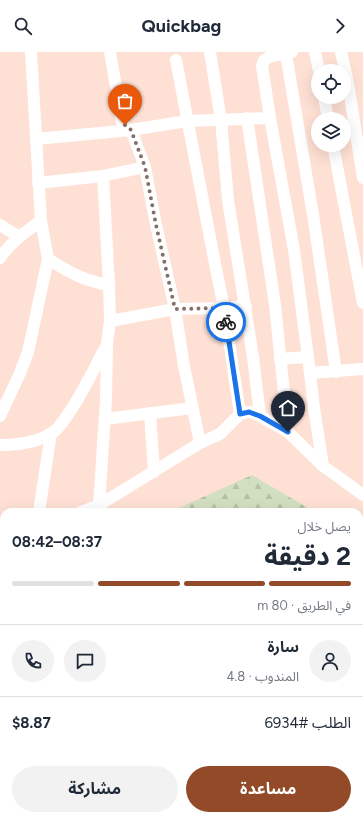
<!DOCTYPE html>
<html lang="ar">
<meta charset="utf-8">
<style>
body{margin:0;font-family:Figtree,"Noto Sans Arabic",sans-serif;background:#f2f2f3;color:#1f2937;direction:rtl;height:100vh;display:flex;flex-direction:column;font-size:15px;white-space:nowrap}
*{box-sizing:border-box;margin:0}
p{font-size:13px;color:#747a83}
.icon{flex:none;width:22px;height:22px;fill:none;stroke:currentColor;stroke-width:2;stroke-linecap:round;stroke-linejoin:round}
.map{position:relative;flex:1;overflow:hidden;direction:ltr}
.sheet{position:absolute;left:0px;top:456px;width:363px;height:312px;display:flex;flex-direction:column;background:#fff;border-radius:12px 12px 0 0;box-shadow:0 4px 16px #0002;direction:rtl}
.sheet>*{flex:none}
.buttons{position:absolute;left:311px;top:12px;display:grid;gap:8px}
.buttons a{display:grid;place-items:center;width:40px;height:40px;border-radius:50%;background:#fff;box-shadow:0 4px 16px #0002;font-size:20px}
.pin{position:absolute;display:grid;place-items:center;width:34px;height:34px;color:#fff;margin:-41px -17px;border-radius:50% 50% 50% 0;rotate:-45deg;box-shadow:0 0 4px #0007}
.pin .icon{rotate:45deg}
.courier{position:absolute;display:grid;place-items:center;width:40px;height:40px;margin:-20px;border:3px solid #1a73e8;border-radius:50%;background:#fff;color:#222;box-shadow:0 1px 5px #0007}
.headline em{font-style:normal;font-weight:700}
.headline div{display:flex;flex-direction:column-reverse}
.headline{display:flex;align-items:center;justify-content:space-between;height:68px;padding:0 12px}
h1{font-size:26px;font-weight:700;line-height:30px}
.bar{display:grid;grid-template-columns:repeat(4,1fr);gap:6px 4px;align-content:center;height:48px;padding:0 12px}
.bar i{height:5px;border-radius:3px;background:#e0e1e3}
.bar .active{background:#924a28}
.bar p{grid-column:span 4}
.line{display:flex;align-items:center;gap:10px;padding:0 12px;border-top:1px solid #e0e1e3}
.line div{flex:1}
.round{display:grid;place-items:center;flex:none;width:42px;height:42px;border-radius:21px;background:#f2f2f3}
.primary-button{display:flex;gap:8px;margin-top:auto;padding:8px 12px}
.primary-button a{flex:1;height:46px;border-radius:24px;background:#924a28;color:#fff;font-size:16px;font-weight:700;line-height:46px;text-align:center}
.primary-button a+a{background:#f2f2f3;color:#1f2937}
header{display:flex;justify-content:space-between;align-items:center;height:52px;padding:0 12px;background:#fff;font-size:18px;font-weight:700}
.map>svg:first-child{display:block}
</style>
<header><svg class="icon" aria-label="forward" viewBox="0 0 24 24"><path d="M9 5l7 7-7 7"/></svg>Quickbag<svg class="icon" aria-label="search" viewBox="0 0 24 24"><circle cx="10" cy="10" r="6"/><path d="M15 15l6 6"/></svg></header>
<div class="map">
<svg width="363" height="768" viewBox="0 0 363 768">
<defs>
<pattern id="forest-firs" width="22" height="20" patternUnits="userSpaceOnUse"><rect width="22" height="20" fill="#d2e0c1"/><path d="M5 1l3.5 6h-7zM16 11l3.5 6h-7z" fill="#b6c1a6"/></pattern>
</defs>
<rect width="100%" height="100%" fill="#fee0d4"/>
<g fill="url(#forest-firs)">
<path d="M252,423L315,460H170Z"/>
<path d="M359,486L363,488V623L359,627Z"/>
<path d="M0,520H4V764H359V731L363,743V768H0Z"/>
</g>
<g fill="none" stroke-linecap="round" stroke-linejoin="round">
<path stroke="#9b857d" stroke-width="2" stroke-dasharray="1 3" stroke-linecap="butt" d="M0,531L4,528"/>
<g stroke="#fff" stroke-width="12">
<path d="M31,0L41,169"/>
<path d="M110,0L122,70L127,76L131,78L145,115L156,173L175,257L224,256L246,254"/>
<path d="M210,0L221,68L228,148L253,305L260,364"/>
<path d="M292,0L272,4L264,8L262,14L270,66L294,198L310,321L363,317"/>
<path d="M315,0L319,19"/>
<path d="M341,0L348,31L363,126"/>
<path d="M286,2L314,169L336,320"/>
<path d="M176,8L216,217L224,256L240,362"/>
<path d="M324,45L328,67"/>
<path d="M247,66L275,253L288,380"/>
<path d="M36,87L131,78L187,69L270,66"/>
<path d="M333,93L363,251"/>
<path d="M103,124L109,233"/>
<path d="M38,131L103,124L145,115"/>
<path d="M0,173L18,184"/>
<path d="M0,206C11,190 25,180 41,169L48,207C71,221 82,228 109,233L110,269"/>
<path d="M280,307L308,305"/>
<path d="M310,321L314,356L323,414L363,443"/>
<path d="M150,361L154,420"/>
<path d="M0,364L20,321L28,300L48,207"/>
<path d="M105,367L192,356"/>
<path d="M0,393C19,393 41,390 56,378C62,372 66,365 71,358C84,338 94,317 105,296"/>
<path d="M99,453L106,348L107,292L110,269L175,257L184,314L200,391"/>
<path d="M39,460L51,381"/>
<path d="M81,460L99,453L200,391L220,382L240,362L249,360L256,362L288,380L323,414"/>
<path d="M0,481L4,480"/>
</g>
</g>
<g fill="none" stroke-linecap="round" stroke-linejoin="round">
<path stroke="#847068" stroke-width="4" stroke-dasharray="0 7.2" d="M125,73L131,78L145,115L156,173L175,257L224,256L226,270"/>
<path stroke="#1a73e8" stroke-width="5" d="M226,270L240,362L249,360L260,364L288,380"/>
</g>
</svg>
<div class="buttons">
<a><svg class="icon" aria-label="locate" viewBox="0 0 24 24"><circle cx="12" cy="12" r="6"/><path d="M12 2v4M12 18v4M2 12h4M18 12h4"/></svg></a>
<a><svg class="icon" aria-label="layers" viewBox="0 0 24 24"><path d="M12 4l9 5-9 5-9-5zM3 14l9 5 9-5"/></svg></a>
</div>
<div class="pin" style="left:125px;top:73px;background:#ea580c"><svg class="icon" aria-label="bag" viewBox="0 0 24 24"><path d="M5 8h14l-1 12H6zM9 8a3 3 0 0 1 6 0"/></svg></div>
<div class="pin" style="left:288px;top:380px;background:#1f2937"><svg class="icon" aria-label="home" viewBox="0 0 24 24"><path d="M3 11l9-7 9 7M6 9v11h12V9"/></svg></div>
<div class="courier" style="left:226px;top:270px"><svg class="icon" aria-label="bike" viewBox="0 0 24 24"><circle cx="6" cy="16" r="4"/><circle cx="18" cy="16" r="4"/><path d="M6 16l4-8h5l3 8M10 8l3 8H6M13 5h3"/></svg></div>
<section class="sheet">
<div class="headline"><div><h1>2 دقيقة</h1><p>يصل خلال</p></div><em>08:37–08:42</em></div>
<div class="bar"><i class="active"></i><i class="active"></i><i class="active"></i><i></i><p>في الطريق · 80 m</p></div>
<div class="line" style="height:72px"><a class="round"><svg class="icon" aria-label="person" viewBox="0 0 24 24"><circle cx="12" cy="8" r="4"/><path d="M4 21q1-7 8-7t8 7"/></svg></a><div><b>سارة</b><p>المندوب · 4.8</p></div><a class="round"><svg class="icon" aria-label="chat" viewBox="0 0 24 24"><path d="M4 5h16v11H9l-5 4z"/></svg></a><a class="round"><svg class="icon" aria-label="phone" viewBox="0 0 24 24"><path d="M5 4h4l2 5-3 2q2 4 5 5l2-3 5 2v4C11 20 4 13 5 4z"/></svg></a></div>
<div class="line" style="height:52px"><div>الطلب #6934</div><b>$8.87</b></div>
<div class="primary-button"><a>مساعدة</a><a>مشاركة</a></div>
</section>
</div>
